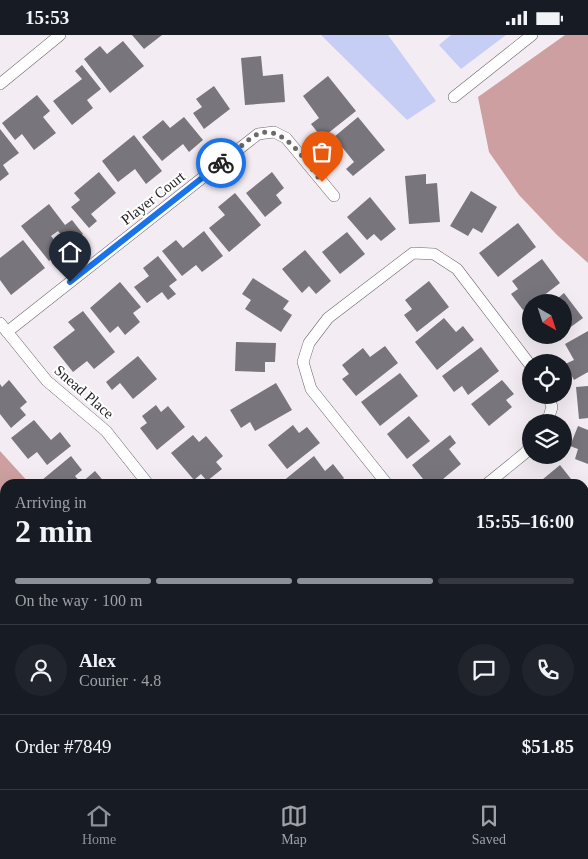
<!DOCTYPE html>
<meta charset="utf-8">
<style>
body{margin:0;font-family:"Times New Roman",serif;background:#20242c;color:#f1f3f6;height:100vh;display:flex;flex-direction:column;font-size:19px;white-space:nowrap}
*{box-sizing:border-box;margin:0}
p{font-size:16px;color:#9ea1a6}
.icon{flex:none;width:28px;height:28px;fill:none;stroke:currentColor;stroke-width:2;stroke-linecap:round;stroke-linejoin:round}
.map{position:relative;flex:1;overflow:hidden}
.sheet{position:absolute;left:0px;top:444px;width:589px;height:311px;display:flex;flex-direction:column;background:#171b24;border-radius:15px 15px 0 0;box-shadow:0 5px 20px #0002}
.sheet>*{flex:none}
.needle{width:32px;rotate:141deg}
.controls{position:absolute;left:522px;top:259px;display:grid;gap:10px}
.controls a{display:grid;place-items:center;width:50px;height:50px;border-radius:50%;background:#171b24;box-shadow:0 5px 20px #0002;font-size:25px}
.pin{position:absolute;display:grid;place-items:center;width:42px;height:42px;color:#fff;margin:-51px -21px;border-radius:50% 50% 50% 0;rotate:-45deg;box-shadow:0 0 5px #0007}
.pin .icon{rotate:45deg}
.courier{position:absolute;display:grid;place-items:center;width:50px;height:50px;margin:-25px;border:4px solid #1a73e8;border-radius:50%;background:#fff;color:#222;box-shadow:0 1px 6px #0007}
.headline em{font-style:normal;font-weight:700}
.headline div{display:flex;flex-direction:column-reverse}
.headline{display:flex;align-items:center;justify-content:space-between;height:85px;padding:0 15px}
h1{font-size:32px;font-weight:700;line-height:38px}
.bar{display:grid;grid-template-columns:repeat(4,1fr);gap:8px 5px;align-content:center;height:60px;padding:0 15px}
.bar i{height:6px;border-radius:4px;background:#363941}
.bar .active{background:#8c9099}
.bar p{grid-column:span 4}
.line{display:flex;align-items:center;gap:12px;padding:0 15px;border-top:1px solid #363941}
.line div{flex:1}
.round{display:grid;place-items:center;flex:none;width:52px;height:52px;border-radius:26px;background:#20242c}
.status{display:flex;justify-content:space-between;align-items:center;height:35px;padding:0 25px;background:#171b24;direction:ltr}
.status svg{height:14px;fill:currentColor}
.menu{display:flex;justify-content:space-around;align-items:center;height:70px;border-top:1px solid #363941;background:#171b24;font-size:14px;color:#9ea1a6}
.menu a{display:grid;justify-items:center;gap:2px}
.menu .active{color:#8c9099}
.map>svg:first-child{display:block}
</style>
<div class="status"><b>15:53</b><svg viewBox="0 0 49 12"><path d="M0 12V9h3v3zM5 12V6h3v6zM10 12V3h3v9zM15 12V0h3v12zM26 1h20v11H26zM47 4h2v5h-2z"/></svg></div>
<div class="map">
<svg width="588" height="754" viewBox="0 0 588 754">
<rect width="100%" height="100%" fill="#f3edf3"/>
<g fill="#ce9fa1">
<path d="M565,0H588V228L557,200L519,160L489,117L478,62Z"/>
<path d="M0,416L30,449H5V750H106V754H0Z"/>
<path d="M234,750H451L452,754H229Z"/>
</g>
<g fill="#c6cef6">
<path d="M321,0H388L436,66L407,85Z"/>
<path d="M451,0H506L461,34L439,10Z"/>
</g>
<g fill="#78757c">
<path d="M132,0H162L144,14Z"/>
<path d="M123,6L144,31L110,58L84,24L100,11L107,19Z"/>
<path d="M261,21L263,41L283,39L285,67L245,70L241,23Z"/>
<path d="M82,30L101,54L87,65L93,73L72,90L53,66L82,44L75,36Z"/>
<path d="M328,41L356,76L322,103L311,89L319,83L303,61Z"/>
<path d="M214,51L230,74L204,94L193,78L202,72L196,64Z"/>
<path d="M37,60L50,76L43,82L56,98L34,115L22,99L15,105L2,88Z"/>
<path d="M184,82L203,105L189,117L183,109L162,126L142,102L163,85L170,93Z"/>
<path d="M358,82L385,115L353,141L346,134L354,127L334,102Z"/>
<path d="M0,94L19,118L3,130L9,139L0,146Z"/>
<path d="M134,100L162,136L146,149L135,134L118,147L102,126Z"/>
<path d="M99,137L116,158L91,179L97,186L89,193L71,172L80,165L74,158Z"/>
<path d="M272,137L284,153L276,160L282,168L265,182L246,158Z"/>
<path d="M426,139V149L437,148L440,187L409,189L405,141Z"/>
<path d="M471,156L497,172L482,198L473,193L468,201L450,191Z"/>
<path d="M235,158L261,190L229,217L209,193L225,180L218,172Z"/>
<path d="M370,162L396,194L381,206L374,199L367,205L347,182Z"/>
<path d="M49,169L65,190L72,185L83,199L69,210L58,196L51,201L63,215L49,226L21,191Z"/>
<path d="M518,188L536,212L498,242L479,218Z"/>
<path d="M204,196L223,221L202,237L196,230L182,241L162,216L176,205L183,213Z"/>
<path d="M347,197L365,219L340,239L322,217Z"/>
<path d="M23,205L45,233L11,260L0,245V223Z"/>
<path d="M305,215L331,246L316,259L309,251L302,258L282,234Z"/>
<path d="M158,221L177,245L169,251L176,259L168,265L162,257L147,268L134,252L149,241L143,233Z"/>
<path d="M542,224L560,248L534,268H531V269L523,275L511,259L518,254L512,246Z"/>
<path d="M253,243L289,266L283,274L292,280L281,297L245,274L251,265L242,259Z"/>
<path d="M429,246L449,272L417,297L404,280L412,274L405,265Z"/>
<path d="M120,247L141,272L133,278L140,287L125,300L118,291L110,298L90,273Z"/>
<path d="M564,258L583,283L564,297V268H552Z"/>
<path d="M83,276L115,317L94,334L87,326L73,337L53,312L75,295L68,287Z"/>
<path d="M444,283L456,297L463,291L474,305L437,335L415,307Z"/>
<path d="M588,296V337L574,345L565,329L574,325L565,309Z"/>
<path d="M236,307L276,308L275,327H265V337L235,336Z"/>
<path d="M385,311L398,328L356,361L342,344L349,339L342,330L363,313L370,322Z"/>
<path d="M481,312L499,336L468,360L462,351L454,357L442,341Z"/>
<path d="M138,321L157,344L133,364L120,348L112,355L106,347Z"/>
<path d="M400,338L418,361L380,391L361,367Z"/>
<path d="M9,345L27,367L20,373L26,380L11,393L0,379V349L2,352Z"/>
<path d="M502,345L514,359L506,365L512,372L489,391L471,369Z"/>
<path d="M276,348L292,375L255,396L250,387L241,393L230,375Z"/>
<path d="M588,351V383L579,384L576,352Z"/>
<path d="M156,370L161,377L168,371L185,392L157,415L140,393L147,388L142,381Z"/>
<path d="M409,381L430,406L407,424L387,399Z"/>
<path d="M34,385L51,405L60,397L71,411L47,430L37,417L28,424L11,403Z"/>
<path d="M293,390L299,398L307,392L320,408L287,434L268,410Z"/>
<path d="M578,391L588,395V429L575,424L578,414L570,411Z"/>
<path d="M193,400L199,407L206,401L223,421L216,427L222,434L207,446L201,439L194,445L171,418Z"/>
<path d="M450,400L456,408L449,414L461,429L437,449H427L412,430Z"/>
<path d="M71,421L82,435L75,441L81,448L95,436L106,449H45L42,445Z"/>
<path d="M314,421L325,436L333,429L344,443L338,449H284L282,447Z"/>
<path d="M560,430L575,449H537Z"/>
<path d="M584,552L588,558V588L584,591Z"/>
<path d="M584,708L588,710V729L584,740Z"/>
</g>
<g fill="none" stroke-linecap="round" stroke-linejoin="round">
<defs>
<g id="street">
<path d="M0,49L60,0"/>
<path d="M454,62L532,0"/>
<path d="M0,288L47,346L106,396L148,449"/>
<path d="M7,297L258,99L274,97L286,103L334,161"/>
<path d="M547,388L552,372L548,360"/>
<path d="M387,449L311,354L303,327L309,308L328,283L413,218L434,219L457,234L531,331"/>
<path d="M487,449L525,418L531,410"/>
<path d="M584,675L588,677"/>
</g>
</defs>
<use href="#street" stroke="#6b656b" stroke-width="12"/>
<use href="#street" stroke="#fff" stroke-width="11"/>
</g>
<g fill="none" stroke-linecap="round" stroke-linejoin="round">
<path stroke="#6c686c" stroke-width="5" stroke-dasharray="0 9" d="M221,128C229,122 250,102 258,99C284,88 308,130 322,147"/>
<path stroke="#1a73e8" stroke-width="6" d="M70,247L221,128"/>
</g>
<g text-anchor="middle" stroke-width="4" stroke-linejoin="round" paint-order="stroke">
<g font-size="15" fill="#232123" stroke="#fff">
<text transform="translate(153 163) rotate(-38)" y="5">Player Court</text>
<text transform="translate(84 357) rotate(41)" y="5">Snead Place</text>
</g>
</g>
</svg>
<div class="controls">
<a><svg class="needle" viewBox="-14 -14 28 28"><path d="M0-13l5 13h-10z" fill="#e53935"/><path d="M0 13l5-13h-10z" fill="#9ea1a6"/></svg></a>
<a><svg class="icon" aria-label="locate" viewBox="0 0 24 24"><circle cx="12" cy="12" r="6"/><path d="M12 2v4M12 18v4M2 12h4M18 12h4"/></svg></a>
<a><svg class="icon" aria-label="layers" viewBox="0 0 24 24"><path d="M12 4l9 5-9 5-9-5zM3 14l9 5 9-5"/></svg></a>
</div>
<div class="pin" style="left:322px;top:147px;background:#ea580c"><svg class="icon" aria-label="bag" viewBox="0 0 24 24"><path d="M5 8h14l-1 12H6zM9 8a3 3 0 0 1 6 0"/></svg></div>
<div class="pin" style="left:70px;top:247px;background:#1f2937"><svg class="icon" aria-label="home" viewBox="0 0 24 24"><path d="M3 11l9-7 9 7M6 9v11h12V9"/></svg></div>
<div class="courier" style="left:221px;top:128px"><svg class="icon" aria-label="bike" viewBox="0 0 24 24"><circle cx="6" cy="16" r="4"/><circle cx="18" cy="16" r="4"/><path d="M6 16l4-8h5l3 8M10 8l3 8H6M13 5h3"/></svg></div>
<section class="sheet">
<div class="headline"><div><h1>2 min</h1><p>Arriving in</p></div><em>15:55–16:00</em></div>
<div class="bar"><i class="active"></i><i class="active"></i><i class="active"></i><i></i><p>On the way · 100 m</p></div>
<div class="line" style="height:90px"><a class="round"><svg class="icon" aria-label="person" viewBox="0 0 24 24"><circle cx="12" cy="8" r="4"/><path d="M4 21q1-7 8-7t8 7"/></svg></a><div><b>Alex</b><p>Courier · 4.8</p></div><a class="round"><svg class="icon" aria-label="chat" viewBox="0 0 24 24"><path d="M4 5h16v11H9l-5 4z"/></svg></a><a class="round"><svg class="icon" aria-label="phone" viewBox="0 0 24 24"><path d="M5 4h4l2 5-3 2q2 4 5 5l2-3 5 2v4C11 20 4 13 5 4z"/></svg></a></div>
<div class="line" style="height:65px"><div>Order #7849</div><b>$51.85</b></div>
</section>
</div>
<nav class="menu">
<a class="active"><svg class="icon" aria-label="home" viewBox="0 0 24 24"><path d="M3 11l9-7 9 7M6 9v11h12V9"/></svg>Home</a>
<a><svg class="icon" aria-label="map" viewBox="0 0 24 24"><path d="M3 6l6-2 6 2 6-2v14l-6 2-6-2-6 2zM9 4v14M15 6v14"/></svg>Map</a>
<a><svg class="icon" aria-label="saved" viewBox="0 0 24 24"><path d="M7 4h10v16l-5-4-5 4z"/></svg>Saved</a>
</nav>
